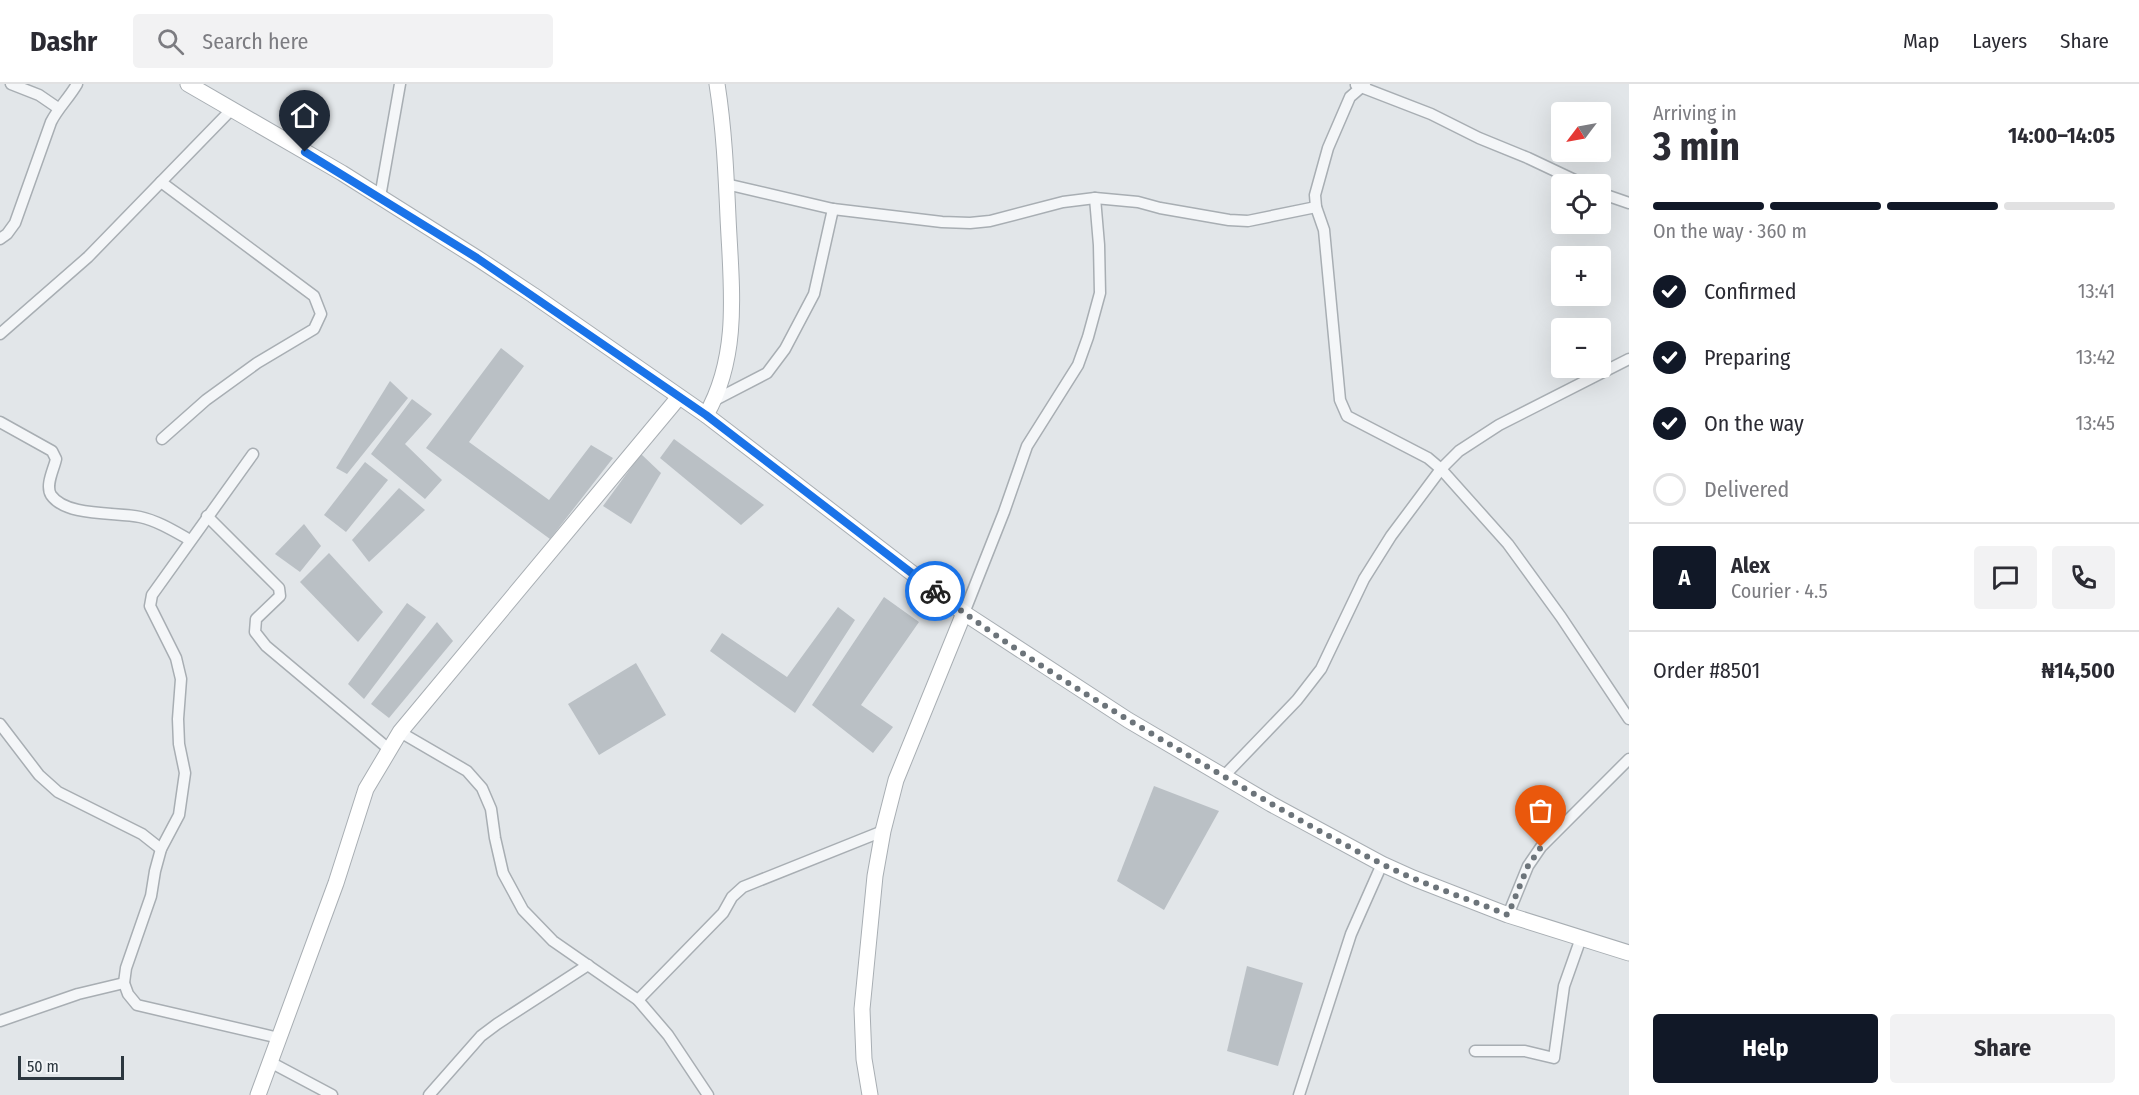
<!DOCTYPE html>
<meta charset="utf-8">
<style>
body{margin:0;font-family:"Fira Sans Condensed",sans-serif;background:#f2f2f3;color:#2b2b33;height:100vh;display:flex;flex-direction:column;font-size:22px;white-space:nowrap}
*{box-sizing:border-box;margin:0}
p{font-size:20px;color:#7c7c81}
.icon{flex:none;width:33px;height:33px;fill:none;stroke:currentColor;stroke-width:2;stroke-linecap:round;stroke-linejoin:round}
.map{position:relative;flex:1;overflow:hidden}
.side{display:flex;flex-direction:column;background:#fff;width:510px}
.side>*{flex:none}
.needle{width:39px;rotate:238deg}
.buttons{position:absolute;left:1551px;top:18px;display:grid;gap:12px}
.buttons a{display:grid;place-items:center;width:60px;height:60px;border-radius:6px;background:#fff;box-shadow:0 6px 24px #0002;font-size:30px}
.scale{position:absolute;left:18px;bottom:15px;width:106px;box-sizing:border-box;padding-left:6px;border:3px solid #2c373f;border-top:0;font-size:16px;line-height:21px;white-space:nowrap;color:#2c373f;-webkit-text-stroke:4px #f2f5f7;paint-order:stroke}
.pin{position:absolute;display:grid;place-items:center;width:51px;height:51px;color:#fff;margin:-62px -26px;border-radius:50% 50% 50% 0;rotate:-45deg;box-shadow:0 0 6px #0007}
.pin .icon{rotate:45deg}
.courier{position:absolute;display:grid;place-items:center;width:60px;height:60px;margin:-30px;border:4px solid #1a73e8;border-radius:50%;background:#fff;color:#222;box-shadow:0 2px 8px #0007}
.summary em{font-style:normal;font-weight:700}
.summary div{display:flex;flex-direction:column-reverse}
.summary{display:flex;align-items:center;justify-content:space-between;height:102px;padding:0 24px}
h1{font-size:39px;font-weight:700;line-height:45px}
.bar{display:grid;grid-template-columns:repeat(4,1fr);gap:9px 6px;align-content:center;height:72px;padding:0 24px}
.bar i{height:8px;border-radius:4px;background:#e1e1e2}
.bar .on{background:#111827}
.bar p{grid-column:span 4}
.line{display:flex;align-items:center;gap:15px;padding:0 24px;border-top:2px solid #e1e1e2}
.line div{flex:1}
.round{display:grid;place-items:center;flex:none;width:63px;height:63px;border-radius:6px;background:#f2f2f3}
ol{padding:0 24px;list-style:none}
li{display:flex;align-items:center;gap:18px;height:66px}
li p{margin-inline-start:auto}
li .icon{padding:6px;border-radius:50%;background:#111827;color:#fff;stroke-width:4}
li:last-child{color:#7c7c81}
li i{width:33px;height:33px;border:3px solid #e1e1e2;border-radius:50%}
.primary-button{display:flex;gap:12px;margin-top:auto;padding:12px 24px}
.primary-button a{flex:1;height:69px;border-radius:6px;background:#111827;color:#fff;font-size:24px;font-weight:700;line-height:69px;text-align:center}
.primary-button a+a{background:#f2f2f3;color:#2b2b33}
header{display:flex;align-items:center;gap:36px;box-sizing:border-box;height:84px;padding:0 30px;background:#fff;border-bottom:2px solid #e1e1e2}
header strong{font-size:28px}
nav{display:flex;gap:33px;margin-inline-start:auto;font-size:21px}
.search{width:420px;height:54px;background:#f2f2f3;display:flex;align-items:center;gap:15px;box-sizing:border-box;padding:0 21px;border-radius:6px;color:#7c7c81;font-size:22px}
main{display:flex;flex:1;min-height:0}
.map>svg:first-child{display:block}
</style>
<header>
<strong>Dashr</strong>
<div class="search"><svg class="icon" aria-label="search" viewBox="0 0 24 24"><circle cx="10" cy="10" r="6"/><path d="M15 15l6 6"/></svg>Search here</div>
<nav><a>Map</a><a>Layers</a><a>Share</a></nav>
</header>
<main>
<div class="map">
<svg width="1629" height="1011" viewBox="0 0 1629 1011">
<rect width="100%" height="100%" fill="#e2e6e9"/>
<g fill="#bac0c5">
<path d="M501,264L524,282L469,358L549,416L591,361L613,374L550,455L426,364Z"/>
<path d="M390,297L408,314L347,390L336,384Z"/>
<path d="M412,315L432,330L405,360L442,396L425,415L371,370Z"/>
<path d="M674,355L764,421L741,441L660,374Z"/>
<path d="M641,370L661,389L631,440L603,422Z"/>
<path d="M365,378L388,396L346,448L324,431Z"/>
<path d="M399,404L425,426L369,478L352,456Z"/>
<path d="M304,440L321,462L300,488L275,470Z"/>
<path d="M329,469L383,528L358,558L300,498Z"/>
<path d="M884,513L919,538L861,621L893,643L873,669L812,621Z"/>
<path d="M407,519L426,533L364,615L348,600Z"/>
<path d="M838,523L855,536L795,629L710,567L722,549L787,593Z"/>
<path d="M437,538L453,557L389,634L371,620Z"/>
<path d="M636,579L666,631L599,671L568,620Z"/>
<path d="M1154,702L1219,727L1164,826L1117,797Z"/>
<path d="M1247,882L1303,899L1278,982L1227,967Z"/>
</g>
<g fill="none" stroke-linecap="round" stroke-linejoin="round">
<defs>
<g id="street">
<path d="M11,0L39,11L58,24"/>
<path d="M1365,0L1350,13L1328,64L1315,111L1316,123L1324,146L1340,316L1347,332L1428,374L1441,385L1508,460L1561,533L1629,635"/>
<path d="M1356,1L1431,30L1479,54L1528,74L1583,100"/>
<path d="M161,98L314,212L321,230L314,245L257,279L206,316L162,355"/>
<path d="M726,100L833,125L942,138L970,139L990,137L1063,118L1095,114L1138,118L1160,124L1229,136L1248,137L1316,123"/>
<path d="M1600,109L1629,119"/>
<path d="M380,113L400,0"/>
<path d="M0,155L7,150L15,139L51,38C58,24 69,14 77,0"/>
<path d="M0,250L88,173L231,26"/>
<path d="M715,316L767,289L785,265L814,210L833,125"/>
<path d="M0,338L52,367L56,375C54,385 45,401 51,411C66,433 116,428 140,433C158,437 174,447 190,456"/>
<path d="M253,370L152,511L150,522L176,574L181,595L178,635L179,660L185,689L179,731L161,765L155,787L151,812L126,884L124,899L128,910L137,921L279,954"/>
<path d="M207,432L279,504L280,512L256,535L255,548L266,562L390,666"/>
<path d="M964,529L1004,428L1027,362L1078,281L1088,253L1100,209L1099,161L1095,114"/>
<path d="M0,640L39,691L58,708L142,750L161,765"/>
<path d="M400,648L467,687L482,704L491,725L495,754L503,789L523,826L553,857L638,916L668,951L708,1011"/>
<path d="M1224,692L1297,616L1321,585L1364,495L1391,452L1441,385L1459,367L1499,341L1629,275"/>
<path d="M1508,831L1528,782L1541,763L1629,675"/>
<path d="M638,916L723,829L732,813L743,803L883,747"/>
<path d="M0,937L78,910L124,899"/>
<path d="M1475,967H1525L1554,974L1564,902L1581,854"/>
<path d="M270,978L332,1011"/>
<path d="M429,1011L481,952L497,940L588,881"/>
<path d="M1299,1011L1351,850L1382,780"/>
</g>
<g id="secondary">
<path d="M188,0L342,89L477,174L533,211L706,331L964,529L1128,636L1271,720L1382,780L1413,794L1508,831L1629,869"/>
<path d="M706,331C741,270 731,200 728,133C726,88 724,44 717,0"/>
<path d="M258,1011L336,799L366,705L400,648L679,313"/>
<path d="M870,1011L864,975L862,925L875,792L883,747L896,696L964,529"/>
</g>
</defs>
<use href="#street" stroke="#a8aeb3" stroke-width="13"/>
<use href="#secondary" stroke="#a8aeb3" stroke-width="17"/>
<use href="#street" stroke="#f4f6f8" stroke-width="10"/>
<use href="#secondary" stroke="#fff" stroke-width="15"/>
</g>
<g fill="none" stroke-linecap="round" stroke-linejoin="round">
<path stroke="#6c747a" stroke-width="6" stroke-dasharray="0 10.8" d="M935,507C1016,569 1104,622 1191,673C1254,710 1317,747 1382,780C1422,800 1466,814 1508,831L1528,782L1541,763"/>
<path stroke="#1a73e8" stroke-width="8" d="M305,68L477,174L706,331L935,507"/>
</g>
</svg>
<div class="buttons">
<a><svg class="needle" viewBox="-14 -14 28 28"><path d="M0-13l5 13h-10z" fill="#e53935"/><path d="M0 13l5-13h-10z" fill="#7c7c81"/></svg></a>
<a><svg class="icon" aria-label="locate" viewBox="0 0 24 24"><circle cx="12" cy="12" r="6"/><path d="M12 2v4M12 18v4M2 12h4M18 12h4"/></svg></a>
<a>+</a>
<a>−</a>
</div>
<div class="scale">50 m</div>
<div class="pin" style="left:1541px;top:763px;background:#ea580c"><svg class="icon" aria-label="bag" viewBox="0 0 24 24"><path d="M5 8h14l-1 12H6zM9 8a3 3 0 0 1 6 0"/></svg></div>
<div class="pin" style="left:305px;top:68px;background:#1f2937"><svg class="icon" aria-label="home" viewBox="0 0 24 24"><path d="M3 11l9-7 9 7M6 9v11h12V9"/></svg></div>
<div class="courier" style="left:935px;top:507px"><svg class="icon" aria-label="bike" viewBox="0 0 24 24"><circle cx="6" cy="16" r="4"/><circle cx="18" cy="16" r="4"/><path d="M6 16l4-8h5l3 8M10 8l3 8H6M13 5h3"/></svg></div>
</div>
<section class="side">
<div class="summary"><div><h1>3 min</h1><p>Arriving in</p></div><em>14:00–14:05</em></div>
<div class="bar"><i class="on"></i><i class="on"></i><i class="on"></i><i></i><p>On the way · 360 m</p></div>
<ol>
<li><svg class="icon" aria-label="check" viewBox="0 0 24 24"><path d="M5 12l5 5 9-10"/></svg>Confirmed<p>13:41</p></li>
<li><svg class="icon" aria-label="check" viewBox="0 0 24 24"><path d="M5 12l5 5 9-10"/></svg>Preparing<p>13:42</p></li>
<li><svg class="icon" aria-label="check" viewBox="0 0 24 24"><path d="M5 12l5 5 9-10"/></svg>On the way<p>13:45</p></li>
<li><i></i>Delivered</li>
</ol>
<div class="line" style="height:108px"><b class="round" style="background:#111827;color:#fff">A</b><div><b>Alex</b><p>Courier · 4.5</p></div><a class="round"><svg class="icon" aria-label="chat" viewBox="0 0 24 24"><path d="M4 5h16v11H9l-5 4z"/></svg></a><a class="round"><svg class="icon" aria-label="phone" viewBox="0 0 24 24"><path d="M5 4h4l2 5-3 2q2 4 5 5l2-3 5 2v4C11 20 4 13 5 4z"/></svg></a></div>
<div class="line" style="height:78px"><div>Order #8501</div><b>₦14,500</b></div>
<div class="primary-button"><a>Help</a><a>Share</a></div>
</section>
</main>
